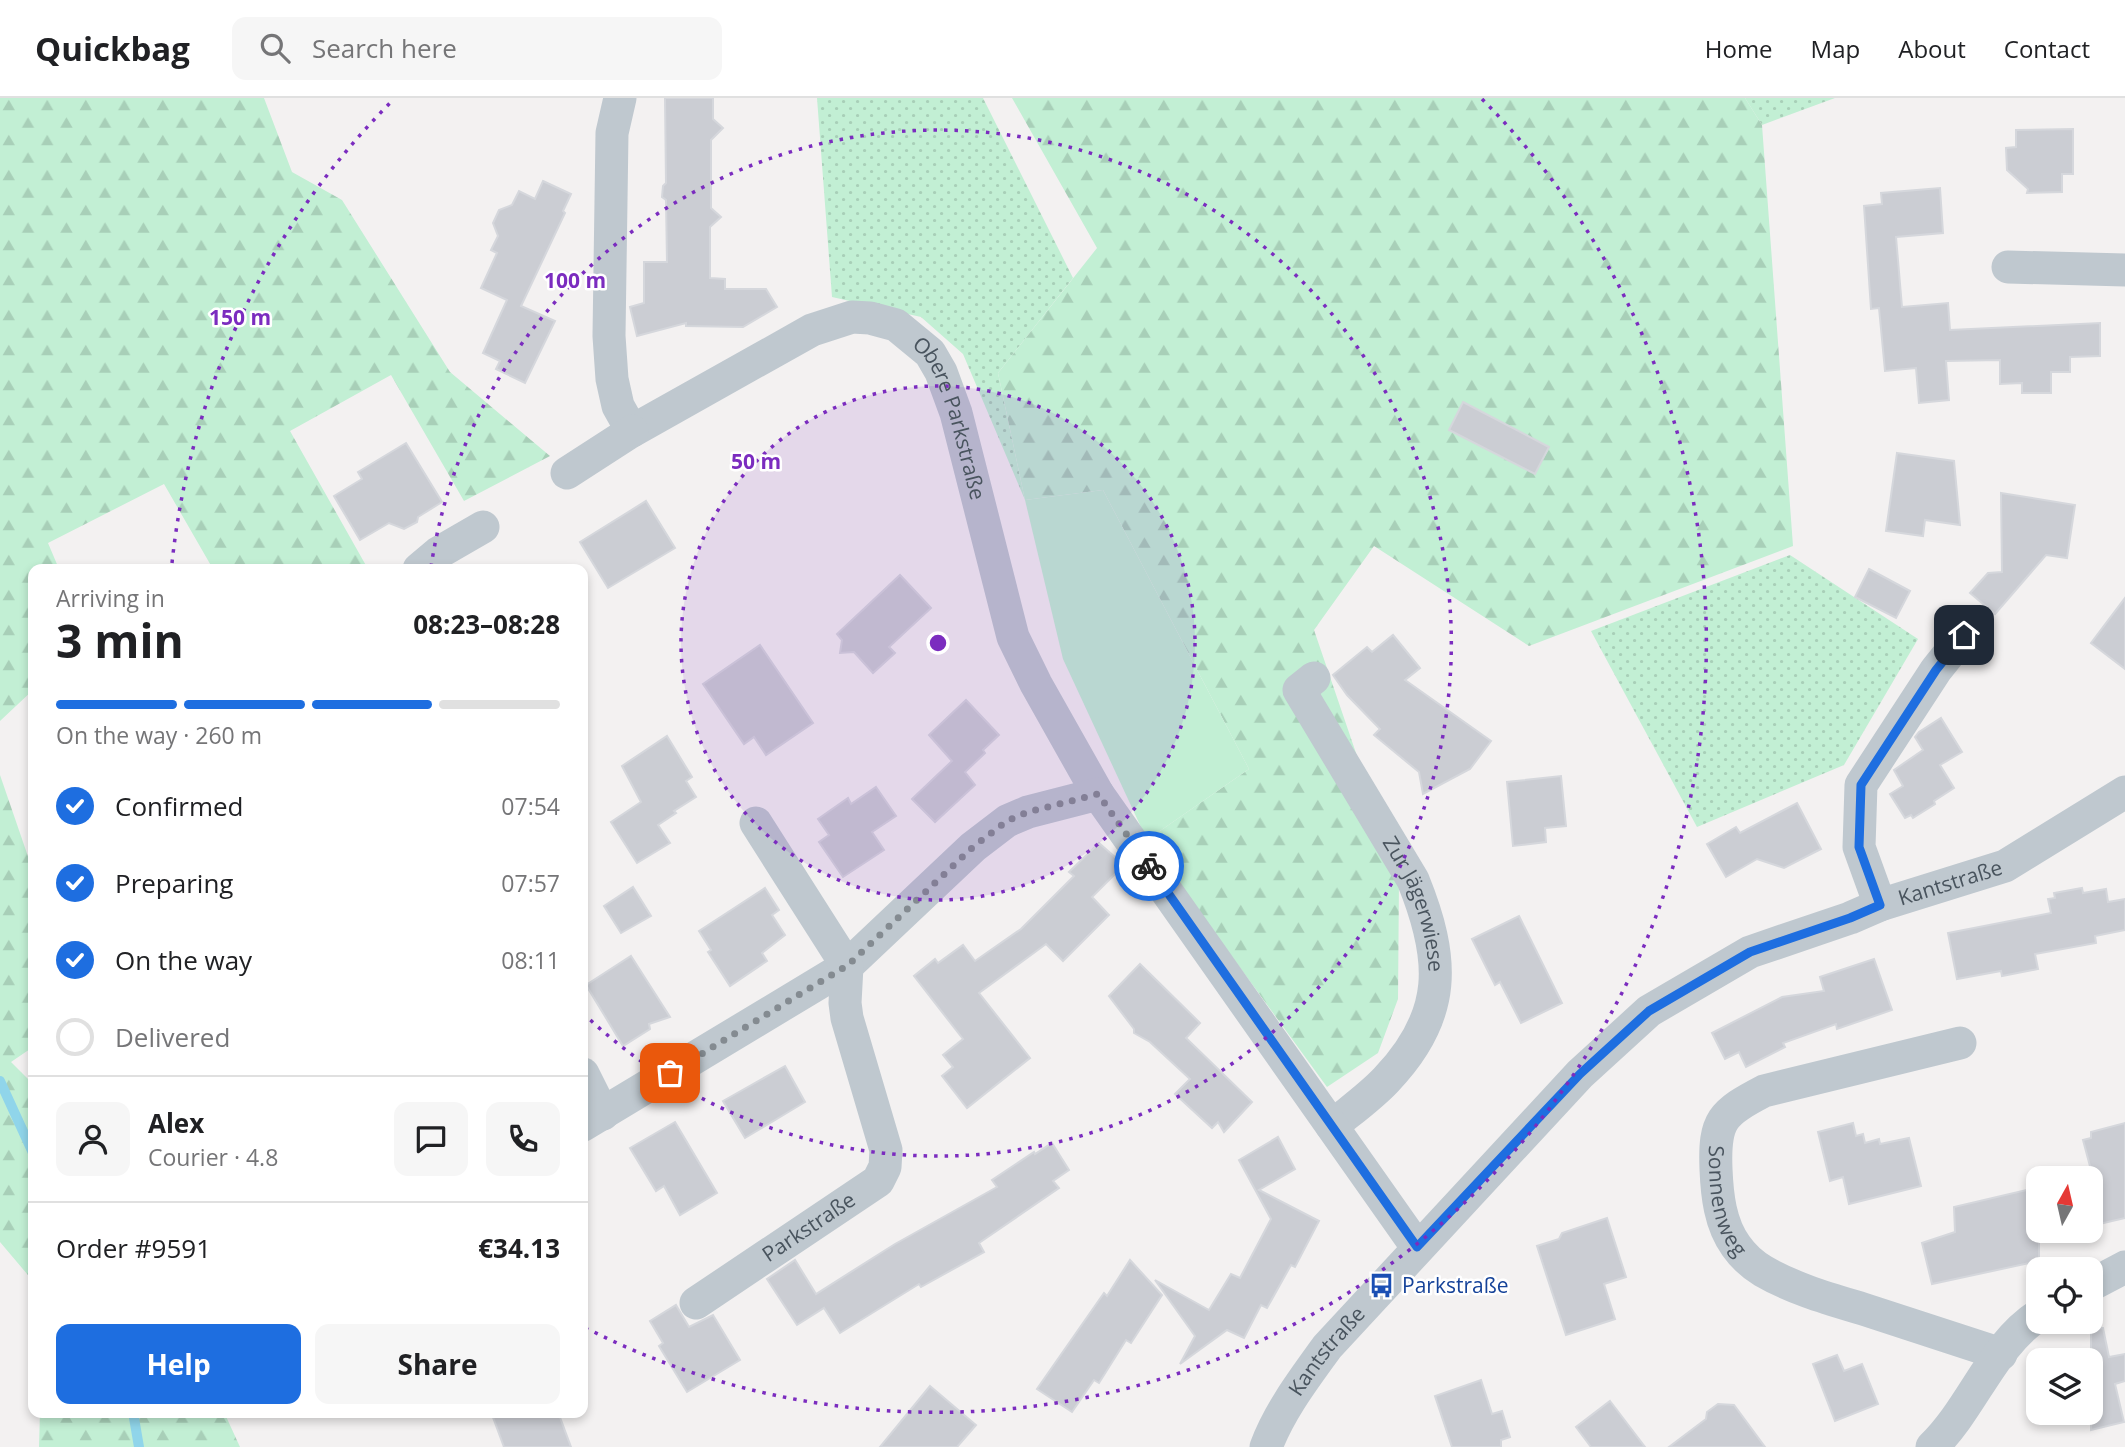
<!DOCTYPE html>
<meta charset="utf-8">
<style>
body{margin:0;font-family:"Open Sans",sans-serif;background:#f6f6f6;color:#202124;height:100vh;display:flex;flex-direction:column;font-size:26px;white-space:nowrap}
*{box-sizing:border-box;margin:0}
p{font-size:23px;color:#757577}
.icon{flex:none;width:38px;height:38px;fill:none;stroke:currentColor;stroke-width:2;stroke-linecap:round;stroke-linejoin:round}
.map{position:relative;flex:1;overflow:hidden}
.panel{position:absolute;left:28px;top:466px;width:560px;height:854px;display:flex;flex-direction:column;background:#fff;border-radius:14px;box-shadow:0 4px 10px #0003}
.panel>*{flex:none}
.needle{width:46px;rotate:8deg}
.tools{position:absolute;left:2026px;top:1068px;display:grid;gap:14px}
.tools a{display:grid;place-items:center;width:77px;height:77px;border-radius:14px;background:#fff;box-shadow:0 4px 10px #0003;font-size:35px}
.pin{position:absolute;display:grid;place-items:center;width:60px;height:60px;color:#fff;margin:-30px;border-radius:14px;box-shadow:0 4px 10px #0006}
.courier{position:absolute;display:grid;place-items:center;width:70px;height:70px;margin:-35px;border:5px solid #1e6ee0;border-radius:50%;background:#fff;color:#222;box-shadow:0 2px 9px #0007}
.head em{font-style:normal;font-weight:700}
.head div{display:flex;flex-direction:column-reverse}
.head{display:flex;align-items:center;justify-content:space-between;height:119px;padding:0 28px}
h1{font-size:46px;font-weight:700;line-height:52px}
.bar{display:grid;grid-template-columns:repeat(4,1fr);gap:10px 7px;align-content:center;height:84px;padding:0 28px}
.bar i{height:9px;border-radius:5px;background:#e0e0e0}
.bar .active{background:#1e6ee0}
.bar p{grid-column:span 4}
.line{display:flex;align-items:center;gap:18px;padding:0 28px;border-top:2px solid #e0e0e0}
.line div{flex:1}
.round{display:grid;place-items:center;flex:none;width:74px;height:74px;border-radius:14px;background:#f6f6f6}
ol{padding:0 28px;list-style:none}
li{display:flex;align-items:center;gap:21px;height:77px}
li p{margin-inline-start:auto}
li .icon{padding:7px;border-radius:50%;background:#1e6ee0;color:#fff;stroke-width:4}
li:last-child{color:#757577}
li i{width:38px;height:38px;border:4px solid #e0e0e0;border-radius:50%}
.primary-button{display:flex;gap:14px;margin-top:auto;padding:14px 28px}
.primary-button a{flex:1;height:80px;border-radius:14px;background:#1e6ee0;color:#fff;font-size:28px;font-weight:700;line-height:80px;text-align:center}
.primary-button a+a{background:#f6f6f6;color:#202124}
header{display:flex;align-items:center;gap:42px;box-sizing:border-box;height:98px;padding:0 35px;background:#fff;border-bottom:2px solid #e0e0e0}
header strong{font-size:33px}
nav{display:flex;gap:38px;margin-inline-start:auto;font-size:24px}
.search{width:490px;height:63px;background:#f6f6f6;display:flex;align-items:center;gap:18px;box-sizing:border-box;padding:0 24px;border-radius:14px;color:#757577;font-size:26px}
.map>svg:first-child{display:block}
</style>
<header>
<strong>Quickbag</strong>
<div class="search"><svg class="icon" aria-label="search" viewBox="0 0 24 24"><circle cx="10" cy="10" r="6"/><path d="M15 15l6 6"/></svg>Search here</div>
<nav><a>Home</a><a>Map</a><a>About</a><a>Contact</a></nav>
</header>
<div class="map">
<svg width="2125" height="1349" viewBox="0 0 2125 1349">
<defs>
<pattern id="grass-dots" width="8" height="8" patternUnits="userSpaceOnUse" patternTransform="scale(1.75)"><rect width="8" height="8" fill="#c2efd4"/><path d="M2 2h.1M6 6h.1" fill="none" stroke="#a8cfb8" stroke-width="1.8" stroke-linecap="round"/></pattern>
<pattern id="forest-firs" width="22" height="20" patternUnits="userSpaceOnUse" patternTransform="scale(1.75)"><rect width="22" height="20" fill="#c2efd4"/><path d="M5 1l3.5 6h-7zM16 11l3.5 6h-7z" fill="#a8cfb8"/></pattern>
</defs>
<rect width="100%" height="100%" fill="#f3f1f1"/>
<g fill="url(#grass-dots)">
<path d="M817,0H983L1073,180L998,275L1025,402L963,256L921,219L832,199Z"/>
<path d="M1745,0H1835L1762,27Z"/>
<path d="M1790,457L1918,541L1844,667L1697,729L1591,533Z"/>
</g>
<g fill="url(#forest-firs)">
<path d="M0,0H264L292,74L342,102L450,274L550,358L464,403L391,277L290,333L368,471H213L164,386L48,445L59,471H33V592L0,623Z"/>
<path d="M1012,0H1745L1762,27L1793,448L1529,548L1374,448L1314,532L1399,781L1398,901L1378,955L1327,989L1147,742L1249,671L1103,392L1025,402L998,275L1097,150Z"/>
<path d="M0,677L33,773V949L11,964L33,986V1183L0,1144Z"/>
<path d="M40,1314H224L240,1349H39Z"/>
</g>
<path fill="#c2efd4" d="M1103,392L1249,671L1147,742L1063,561L1025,402Z"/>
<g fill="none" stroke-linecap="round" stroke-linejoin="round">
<g stroke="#90d5ea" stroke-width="10">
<path d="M0,983L33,1055"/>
<path d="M133,1314L139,1349"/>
</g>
</g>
<g fill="#cbcdd3" stroke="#d5d7dc" stroke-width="2">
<path d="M665,0H713V21L723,30L711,42V110L721,119L710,129V180L725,181V191H766L777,209L743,229L686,228V225L637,238L630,209L644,205V164H667L666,102L662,99L663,88L666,85Z"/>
<path d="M2073,31V76H2062V94L2027,95L2028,91L2007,72L2006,50L2016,49V32Z"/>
<path d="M543,83L571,96L563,113L565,115L521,208L555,223L525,285L496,271L500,263L483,255L507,202L481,190L497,155L491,152L498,138L493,125L499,112L512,107L519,93L535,101Z"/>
<path d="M1940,90L1943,135L1896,139L1902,209L1948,205L1950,232L2100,225V258L2070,259V274H2051V295H2022V285L2000,286V262L1946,263L1949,302L1919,305L1916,270L1885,273L1879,210L1871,211L1864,108L1882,106L1881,95Z"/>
<path d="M1463,304L1549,349L1535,376L1449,332Z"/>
<path d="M406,345L442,404L418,419L417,424L404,431L389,425L360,442L334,398L362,381L358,374Z"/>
<path d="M1897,355L1954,363L1960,427L1925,422L1923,438L1886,433Z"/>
<path d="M2001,395L2075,407L2067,460L2046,457L1995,516L1970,495L1988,475L2002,474Z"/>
<path d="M646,403L675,450L608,490L580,444Z"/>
<path d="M1869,471L1910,493L1896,520L1855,499Z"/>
<path d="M900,477L931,510L889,549L895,555L873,575L854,554L840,555L842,542L837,536Z"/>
<path d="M2125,500V571L2091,545Z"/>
<path d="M1393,537L1420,570L1405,582L1491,643L1470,671L1423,696L1419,674L1374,637L1380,631L1347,597L1333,577L1367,549L1372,554Z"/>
<path d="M760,547L813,625L766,657L754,639L744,646L703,586Z"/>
<path d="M966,602L999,637L983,652L985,655L965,674L975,687L935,724L912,701L952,663L929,637Z"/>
<path d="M1941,620L1962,654L1940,667L1954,690L1934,703L1935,706L1913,720L1911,717L1905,720L1890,696L1903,688L1894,672L1923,652L1915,639L1919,634Z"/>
<path d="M667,638L692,679L686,683L696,699L674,713L676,715L658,727L670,745L637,765L611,724L641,704L622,668Z"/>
<path d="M1561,678L1566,728L1545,730L1546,744L1513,748L1507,684Z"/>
<path d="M876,689L896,718L872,734L884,752L843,779L819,744L829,737L818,721L848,700L851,706Z"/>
<path d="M1797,705L1821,751L1784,770L1757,761L1726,779L1707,746L1736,729L1740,735Z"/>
<path d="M1099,745L1124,767L1092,799L1109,817L1063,863L1046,846L979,895L1030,960L967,1010L942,978L953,969L943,957L963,941L914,878L935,861L938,865L963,847L975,863L1021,831L1074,778L1069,774Z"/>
<path d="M633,789L651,818L621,835L604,808Z"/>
<path d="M765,790L779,812L772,817L785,837L762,855L767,863L730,888L708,854L711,852L699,833Z"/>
<path d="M2082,790L2083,795L2106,791L2108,804L2125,801V832L2095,838L2096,845L2035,856L2038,871L2002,878L2001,873L1957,881L1948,835L2051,815L2048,801L2055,800L2054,795Z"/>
<path d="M1519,818L1562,905L1521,925L1500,884L1495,887L1472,841Z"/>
<path d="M631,858L670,919L649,926L650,931L623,948L586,887Z"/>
<path d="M1874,861L1892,912L1837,931L1836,926L1783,945L1785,949L1746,969L1739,954L1725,961L1712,935L1782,899L1824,893L1820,879Z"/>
<path d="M1140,866L1200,925L1186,940L1252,1004L1224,1034L1218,1024L1212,1030L1175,996L1190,981L1150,944L1134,935V931L1109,898Z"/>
<path d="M785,968L805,1004L745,1040L723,1003Z"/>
<path d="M675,1024L717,1095L680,1117L664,1088L656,1093L630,1050Z"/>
<path d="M1853,1025L1856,1038L1863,1036L1865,1045L1879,1041L1880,1046L1909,1040L1921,1088L1849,1106L1843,1079L1830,1083L1818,1034Z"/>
<path d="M2125,1025V1120L2091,1128V1072L2083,1042L2091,1040V1034Z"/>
<path d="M1278,1039L1295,1071L1259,1092L1319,1123L1295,1169L1291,1167L1267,1210L1261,1207L1244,1240L1227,1232L1180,1266L1195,1238L1155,1182L1209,1212L1231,1176L1240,1180L1271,1121L1239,1062Z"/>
<path d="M1052,1045L1069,1072L1053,1083L1059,1090L979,1145L984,1154L921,1189L919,1186L840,1235L824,1210L797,1227L767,1181L795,1162L816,1196L895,1146L997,1089L992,1082L1034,1054L1035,1056Z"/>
<path d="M2039,1089V1163L1932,1186L1922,1145L1955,1134L1954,1109Z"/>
<path d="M1607,1120L1626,1179L1604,1186L1615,1221L1566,1237L1537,1148L1559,1141L1562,1135Z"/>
<path d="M1130,1162L1162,1197L1131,1245L1126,1242L1099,1285L1094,1282L1072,1314L1037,1291L1104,1195L1107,1198Z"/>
<path d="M676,1207L689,1229L713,1217L740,1262L687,1294L659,1248L663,1245L650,1223Z"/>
<path d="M2103,1230L2109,1259L2125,1256V1283L2115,1286L2124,1324L2091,1332V1231Z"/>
<path d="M1837,1257L1844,1273L1862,1266L1878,1306L1835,1323L1813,1266Z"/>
<path d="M1481,1282L1492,1316L1502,1313L1510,1339L1501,1342V1349H1452L1435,1298Z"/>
<path d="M930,1288L976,1327L957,1349H880Z"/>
<path d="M1610,1303L1645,1349H1591L1576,1329Z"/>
<path d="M1718,1306L1734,1307L1765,1349H1669L1706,1321L1707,1314Z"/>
<path d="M491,1314H558L571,1349H504Z"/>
</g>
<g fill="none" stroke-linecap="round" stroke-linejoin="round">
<g stroke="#bfc8cf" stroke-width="33">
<path id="s1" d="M620,0L612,35L609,238L612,281L618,308L632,333L812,232L852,219L870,220L896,227L930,255L941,274L956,315L1013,539L1036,586L1098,696"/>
<path d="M2008,169L2125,172"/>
<path d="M567,375L632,333"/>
<path d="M419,471L438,455L483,429"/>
<path id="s2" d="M1314,580L1299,592L1413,782C1445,861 1448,917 1386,982C1370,999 1350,1013 1332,1028"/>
<path d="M1880,807L1859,749L1861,687L1936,572L1964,537"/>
<path id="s3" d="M1960,945L1764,993C1722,1015 1714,1022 1716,1071C1717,1097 1720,1126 1736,1148C1743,1158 1753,1167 1763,1173C1794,1191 1830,1201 1863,1211C1909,1226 1955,1241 2001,1256"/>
<path d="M583,976L603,1016"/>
<path d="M583,1027L847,868L973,749L1007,723L1028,714L1098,696L1417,1149"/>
<path d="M2091,1187L2125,1169"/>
<path id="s4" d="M696,1205L878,1083L885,1069L886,1052L847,920L845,905L847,868L756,725"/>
<path id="s5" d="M1266,1349C1280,1312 1304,1281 1327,1249L1580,976L1649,913L1750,854L1850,820L1880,807L2005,768L2125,694"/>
<path d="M1932,1349C1972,1311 1992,1247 2039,1217"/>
</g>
</g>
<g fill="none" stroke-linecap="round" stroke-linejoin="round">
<path stroke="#848b91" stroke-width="7" stroke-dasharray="0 12.6" d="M670,975L848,867L973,749L1007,723L1028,714L1098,696L1149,768"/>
<path stroke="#1e6ee0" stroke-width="9" d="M1149,768L1417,1149L1580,976L1649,913L1750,854L1850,820L1880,807L1859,749L1861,687L1936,572L1964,537"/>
</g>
<circle cx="938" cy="545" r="257" fill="#7b2cbf" fill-opacity=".12"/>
<g fill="none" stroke="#7b2cbf" stroke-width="3.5" stroke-dasharray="3.5 7">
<circle cx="938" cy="545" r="257"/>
<path d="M431 469A513 513 0 1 1 585 917"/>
<path d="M172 465A770 770 0 0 1 394 1M1482 1A770 770 0 0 1 588 1231"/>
</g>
<defs>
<symbol id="bus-bare" viewBox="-9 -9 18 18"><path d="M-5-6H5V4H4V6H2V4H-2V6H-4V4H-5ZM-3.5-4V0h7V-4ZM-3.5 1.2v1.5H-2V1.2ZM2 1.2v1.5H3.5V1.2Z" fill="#1a4fb4" stroke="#fff" stroke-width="2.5" paint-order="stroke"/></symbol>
</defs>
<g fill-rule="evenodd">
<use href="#bus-bare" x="1364" y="1170" width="35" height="35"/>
</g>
<g text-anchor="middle" stroke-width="5" stroke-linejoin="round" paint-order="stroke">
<g font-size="21" fill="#49545e" stroke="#fff">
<text dy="7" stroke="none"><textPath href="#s1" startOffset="744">Obere Parkstraße</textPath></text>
<text dy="7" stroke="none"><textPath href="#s5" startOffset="912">Kantstraße</textPath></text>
<text dy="7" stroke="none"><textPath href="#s2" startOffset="264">Zur Jägerwiese</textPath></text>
<text dy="7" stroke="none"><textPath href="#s3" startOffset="336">Sonnenweg</textPath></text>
<text dy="7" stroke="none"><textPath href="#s4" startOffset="136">Parkstraße</textPath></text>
<text dy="7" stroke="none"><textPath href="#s5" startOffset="114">Kantstraße</textPath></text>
</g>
<g font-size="21" fill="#164399" stroke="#fff" text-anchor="start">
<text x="1402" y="1195">Parkstraße</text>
</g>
</g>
<circle cx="938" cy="545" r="10" fill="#7b2cbf" stroke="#fff" stroke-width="3.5"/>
<g font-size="21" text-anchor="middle" font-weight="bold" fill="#7b2cbf" stroke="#fff" stroke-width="5" stroke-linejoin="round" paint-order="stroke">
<text x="575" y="190">100 m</text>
<text x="240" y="227">150 m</text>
<text x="756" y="371">50 m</text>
</g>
</svg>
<div class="tools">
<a><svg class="needle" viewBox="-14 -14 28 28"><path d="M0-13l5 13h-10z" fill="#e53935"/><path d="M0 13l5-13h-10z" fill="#757577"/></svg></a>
<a><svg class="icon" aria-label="locate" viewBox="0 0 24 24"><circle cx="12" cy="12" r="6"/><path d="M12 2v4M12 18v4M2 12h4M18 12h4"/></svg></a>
<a><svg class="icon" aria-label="layers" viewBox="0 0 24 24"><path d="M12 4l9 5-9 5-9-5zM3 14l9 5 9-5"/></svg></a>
</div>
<div class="pin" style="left:670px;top:975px;background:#ea580c"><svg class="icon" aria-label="bag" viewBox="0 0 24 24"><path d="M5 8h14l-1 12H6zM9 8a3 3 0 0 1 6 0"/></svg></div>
<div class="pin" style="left:1964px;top:537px;background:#1f2937"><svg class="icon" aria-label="home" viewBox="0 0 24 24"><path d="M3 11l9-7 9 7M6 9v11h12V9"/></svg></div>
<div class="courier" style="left:1149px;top:768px"><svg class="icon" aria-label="bike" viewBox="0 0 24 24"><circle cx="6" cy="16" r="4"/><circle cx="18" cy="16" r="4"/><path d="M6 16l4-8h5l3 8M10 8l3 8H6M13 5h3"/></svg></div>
<section class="panel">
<div class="head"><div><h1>3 min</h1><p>Arriving in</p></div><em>08:23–08:28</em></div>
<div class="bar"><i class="active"></i><i class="active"></i><i class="active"></i><i></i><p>On the way · 260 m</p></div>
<ol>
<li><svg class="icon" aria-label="check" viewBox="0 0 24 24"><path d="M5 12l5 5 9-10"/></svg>Confirmed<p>07:54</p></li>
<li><svg class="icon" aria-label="check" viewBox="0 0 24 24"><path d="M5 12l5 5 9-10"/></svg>Preparing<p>07:57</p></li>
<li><svg class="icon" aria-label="check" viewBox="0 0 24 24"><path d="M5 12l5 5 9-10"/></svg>On the way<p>08:11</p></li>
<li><i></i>Delivered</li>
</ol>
<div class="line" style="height:126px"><a class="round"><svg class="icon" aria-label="person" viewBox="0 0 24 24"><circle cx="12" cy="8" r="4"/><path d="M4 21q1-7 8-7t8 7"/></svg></a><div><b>Alex</b><p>Courier · 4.8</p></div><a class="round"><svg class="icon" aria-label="chat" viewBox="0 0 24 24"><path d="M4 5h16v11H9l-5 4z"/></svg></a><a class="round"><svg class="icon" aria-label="phone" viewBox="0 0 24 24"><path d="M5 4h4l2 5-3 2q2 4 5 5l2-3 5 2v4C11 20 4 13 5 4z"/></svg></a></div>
<div class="line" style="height:91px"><div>Order #9591</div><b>€34.13</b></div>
<div class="primary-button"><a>Help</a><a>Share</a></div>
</section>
</div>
